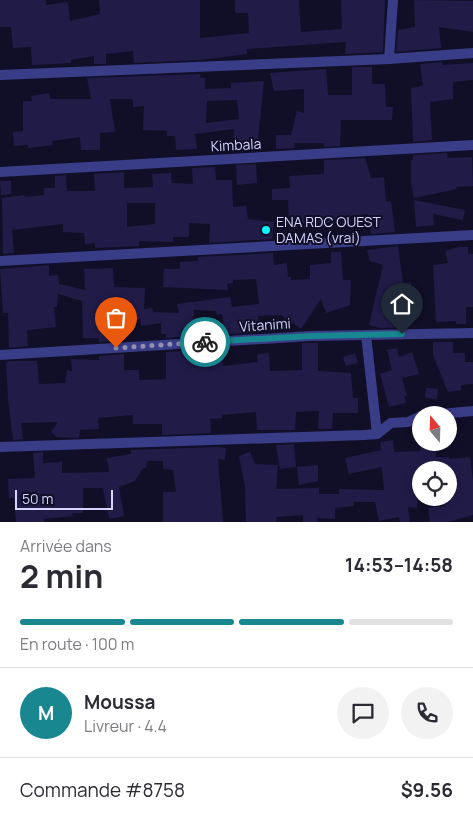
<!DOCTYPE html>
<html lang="fr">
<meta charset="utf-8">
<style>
body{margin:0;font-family:Manrope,sans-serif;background:#f2f2f3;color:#2b2b33;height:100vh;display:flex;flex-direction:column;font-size:19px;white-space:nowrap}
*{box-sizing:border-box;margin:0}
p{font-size:16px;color:#7c7c81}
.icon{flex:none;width:28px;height:28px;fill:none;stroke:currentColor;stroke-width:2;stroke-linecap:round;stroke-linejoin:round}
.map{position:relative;height:522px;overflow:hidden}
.drawer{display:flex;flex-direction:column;background:#fff;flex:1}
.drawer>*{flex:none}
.needle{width:32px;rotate:341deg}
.tools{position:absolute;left:412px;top:406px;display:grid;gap:10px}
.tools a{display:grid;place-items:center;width:45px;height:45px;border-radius:50%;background:#fff;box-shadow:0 2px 8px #0003;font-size:25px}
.scale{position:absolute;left:15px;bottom:12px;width:98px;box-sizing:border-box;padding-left:5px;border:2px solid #d7d5ff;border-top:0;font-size:14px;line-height:18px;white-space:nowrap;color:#d7d5ff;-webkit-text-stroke:4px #110f27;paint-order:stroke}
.pin{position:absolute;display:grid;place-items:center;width:42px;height:42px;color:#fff;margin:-51px -21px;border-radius:50% 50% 50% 0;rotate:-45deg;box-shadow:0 0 5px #0007}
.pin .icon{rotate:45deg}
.courier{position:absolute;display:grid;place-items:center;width:50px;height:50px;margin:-25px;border:4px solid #18878f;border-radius:50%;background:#fff;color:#222;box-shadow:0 1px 6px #0007}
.head em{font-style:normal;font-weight:700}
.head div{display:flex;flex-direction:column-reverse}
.head{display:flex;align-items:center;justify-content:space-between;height:85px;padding:0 20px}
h1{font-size:32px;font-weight:700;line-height:38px}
.bar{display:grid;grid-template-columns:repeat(4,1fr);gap:8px 5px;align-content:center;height:60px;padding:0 20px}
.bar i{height:6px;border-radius:4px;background:#e1e1e2}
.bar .current{background:#18878f}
.bar p{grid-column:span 4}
.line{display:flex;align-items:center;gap:12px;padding:0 20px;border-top:1px solid #e1e1e2}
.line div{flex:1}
.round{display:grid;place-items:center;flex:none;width:52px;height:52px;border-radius:26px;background:#f2f2f3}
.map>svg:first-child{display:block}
</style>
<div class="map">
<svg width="473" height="522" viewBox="0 0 473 522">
<rect width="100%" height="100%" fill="#110f27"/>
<g fill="#211b48" fill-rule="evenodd">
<path d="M0,0H46V5L68,2L70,21L100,14L99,0H200V38L249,33L248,13H235V0H299L301,32L342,29L341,0H385L383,52L345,54L346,42L247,49V54L200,60L134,63L133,51L106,54V64H94V56L71,60V63L32,65L31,47L13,48L11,27H0Z"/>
<path d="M414,0L473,1V32L439,27L441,48L396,52L398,30L415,27Z"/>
<path d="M442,62V65L473,63V80L453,82V99L430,102L432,140L413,142L411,88L423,86L420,64Z"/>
<path d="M352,67H372V84H385L386,107H393L392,120H341L340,146L324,147V143H294L295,148L276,149V135H291L297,111L304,113V89L274,91L270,73L326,69L328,95H352Z"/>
<path d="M200,74V78H205V89L231,88V83L264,81L257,149L255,151H245V145L233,144L234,129L195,134L197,149L176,150L175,136H167V131L143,130L144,106L133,107V99H110L115,132L100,133V150H81L80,137L52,141L53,145L28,148V145L14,146L13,132L23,131V101H32L31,96L49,93L50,99H91L87,78ZM237,100L239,119L206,123L207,101Z"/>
<path d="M447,153L448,158L472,157L473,186L456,187L457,189L414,198L411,183V160H413V155Z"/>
<path d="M365,158L371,178L384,177L386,202L391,201L395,232L371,234L368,214L338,217V222L289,224L288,200H272V189L290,188L289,176L324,174V160Z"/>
<path d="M256,164L257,183L237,185L236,165Z"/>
<path d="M215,167L216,180H232L233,207L246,206L248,219L274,222L272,239L209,243L210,224L189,223V237H173V242L139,241V246L95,248V243L85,244L84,233L63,232V224L12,230L14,253L3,254L2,198L24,195L25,197L44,195V188H55V176L66,175L67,191H95L94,174L124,172V188L153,187L152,174L171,173L172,183L193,184L192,168ZM127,203H155V224L127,227Z"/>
<path d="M0,181H11V194L1,195Z"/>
<path d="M414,200L465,210L463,220L433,214L434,225L416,227Z"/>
<path d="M398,246L403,283L411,282L407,312L401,313L406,327L381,328L369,325L383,265L370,261L367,250Z"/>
<path d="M459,247H468V254H473V307H466V324H456V321L436,322L433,265L448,263L445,251Z"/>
<path d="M331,252H341L343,280H351L350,305L326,313L321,299L301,329L281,315L258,316V322L253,323L254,333L225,334L222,314L217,315L216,311L194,310L193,336L166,338V334H161V323L141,326L140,319L116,318L118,341L99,342V338H83L82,301L58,294L57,307H54L56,327L27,330L28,346L9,348L8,313H3L0,269L49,265V276L58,275L59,284L85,290L84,269L113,268L114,287L145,288L144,309L152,308L153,312L179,313L177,304L230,297L232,307L259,304L256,279L233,280V283L227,284L228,290L163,287L164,269H180V262L198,261V257L273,253L274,265L287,263L288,277H291V280L310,279V265L331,263Z"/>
<path d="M433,342H453V353H465V362H473V384L461,385V390L448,392L433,355Z"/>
<path d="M302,343H318V371L351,373L353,398H358V413H333L332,429H318L319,411L296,412L295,430H257L256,412L222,415V418L210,419L211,433L162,435V424H133V415L98,418L99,429L80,430L79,438L57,437L51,432L58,422L21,423L23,439L13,440L8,399L6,363L9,361H37L39,384L65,383L67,370L72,371L71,359L99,360V356L124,354V370H139V380L166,379V352L224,348L223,366L258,362L257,354L269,353L270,371L302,370Z"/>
<path d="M397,348L399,357L412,352L419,374L402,378L407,396H404L406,403L389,407L380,374L392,370L387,350Z"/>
<path d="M355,353L358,363L346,366L343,357Z"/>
<path d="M426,388L438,389L437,399L425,398Z"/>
<path d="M393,440L394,452L420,451L421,442H437L436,457H449V459L470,457L473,480V515L448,522H430L428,508L444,506L442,498H449V470H420L417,508L408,507L410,522H400L399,517L379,521L375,502H354V506L335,508V519L317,518V522H303V515L277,517L276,522H246L245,487L239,456L250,452L255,464L278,465L276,489L319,488V494H339V489L384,490L382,467L349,474L345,458L381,450L380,442Z"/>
<path d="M294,444L296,467L280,469L276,445Z"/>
<path d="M217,447L226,448L225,460L218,459L223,522H163V492H176L173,470L163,469V461H147L146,468H143L135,481L119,487L124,516L109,519L103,488H83V513H72L73,516L44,519V522H16L14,498H9L8,479L35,478L33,453L43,452V463L62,462V473L109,472L107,458L131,454V450Z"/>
<path d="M318,465V481L299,485L297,467Z"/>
</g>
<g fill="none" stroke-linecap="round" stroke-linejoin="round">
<g stroke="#393c87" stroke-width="10">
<path d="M389,59L393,0"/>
<path d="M0,75L389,59L473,53"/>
<path d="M0,172L473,145"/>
<path d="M0,261L473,235"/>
<path d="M366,335L377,434"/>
<path d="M0,355L311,336L473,333"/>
<path d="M429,415L473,411"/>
<path d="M0,447L364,435L377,434L391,423L408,422L421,416"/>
</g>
</g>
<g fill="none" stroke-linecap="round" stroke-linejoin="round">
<path stroke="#9290b3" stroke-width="5" stroke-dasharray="0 9" d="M116,348L205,342"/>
<path stroke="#18878f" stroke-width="6" d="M205,342L311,336L402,334"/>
</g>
<circle fill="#01f7ff" stroke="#110f27" stroke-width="2" cx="266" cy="230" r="5"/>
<g text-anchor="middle" stroke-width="4" stroke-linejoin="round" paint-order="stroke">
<g font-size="14" fill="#d7d5ff" stroke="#110f27">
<text transform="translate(236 145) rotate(-3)" y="5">Kimbala</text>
<text transform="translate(265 325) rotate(-4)" y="5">Vitanimi</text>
</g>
<g font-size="14" fill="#d7d5ff" stroke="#110f27" text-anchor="start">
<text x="276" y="227">ENA RDC OUEST<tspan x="276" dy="16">DAMAS (vrai)</tspan></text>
</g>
</g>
</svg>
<div class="tools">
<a><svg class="needle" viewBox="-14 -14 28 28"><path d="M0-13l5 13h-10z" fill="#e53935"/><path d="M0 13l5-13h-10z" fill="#7c7c81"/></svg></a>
<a><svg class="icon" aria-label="locate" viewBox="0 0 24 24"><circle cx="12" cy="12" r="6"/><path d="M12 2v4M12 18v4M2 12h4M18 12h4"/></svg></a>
</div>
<div class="scale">50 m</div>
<div class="pin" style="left:116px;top:348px;background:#ea580c"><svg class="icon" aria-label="bag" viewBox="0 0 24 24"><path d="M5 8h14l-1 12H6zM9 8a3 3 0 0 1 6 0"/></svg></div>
<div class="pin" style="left:402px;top:334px;background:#1f2937"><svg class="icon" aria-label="home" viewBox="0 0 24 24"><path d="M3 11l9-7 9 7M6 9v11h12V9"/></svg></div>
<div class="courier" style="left:205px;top:342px"><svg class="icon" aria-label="bike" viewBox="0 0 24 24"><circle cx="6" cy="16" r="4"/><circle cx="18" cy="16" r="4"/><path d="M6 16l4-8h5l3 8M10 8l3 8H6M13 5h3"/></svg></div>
</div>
<section class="drawer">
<div class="head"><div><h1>2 min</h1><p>Arrivée dans</p></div><em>14:53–14:58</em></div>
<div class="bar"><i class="current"></i><i class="current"></i><i class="current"></i><i></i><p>En route · 100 m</p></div>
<div class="line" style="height:90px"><b class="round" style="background:#18878f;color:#fff">M</b><div><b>Moussa</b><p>Livreur · 4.4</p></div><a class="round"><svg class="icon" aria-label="chat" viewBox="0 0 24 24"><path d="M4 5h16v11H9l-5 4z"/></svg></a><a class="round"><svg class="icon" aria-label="phone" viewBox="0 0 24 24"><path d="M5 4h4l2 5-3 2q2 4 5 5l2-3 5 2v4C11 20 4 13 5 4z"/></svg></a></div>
<div class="line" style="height:65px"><div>Commande #8758</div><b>$9.56</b></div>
</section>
